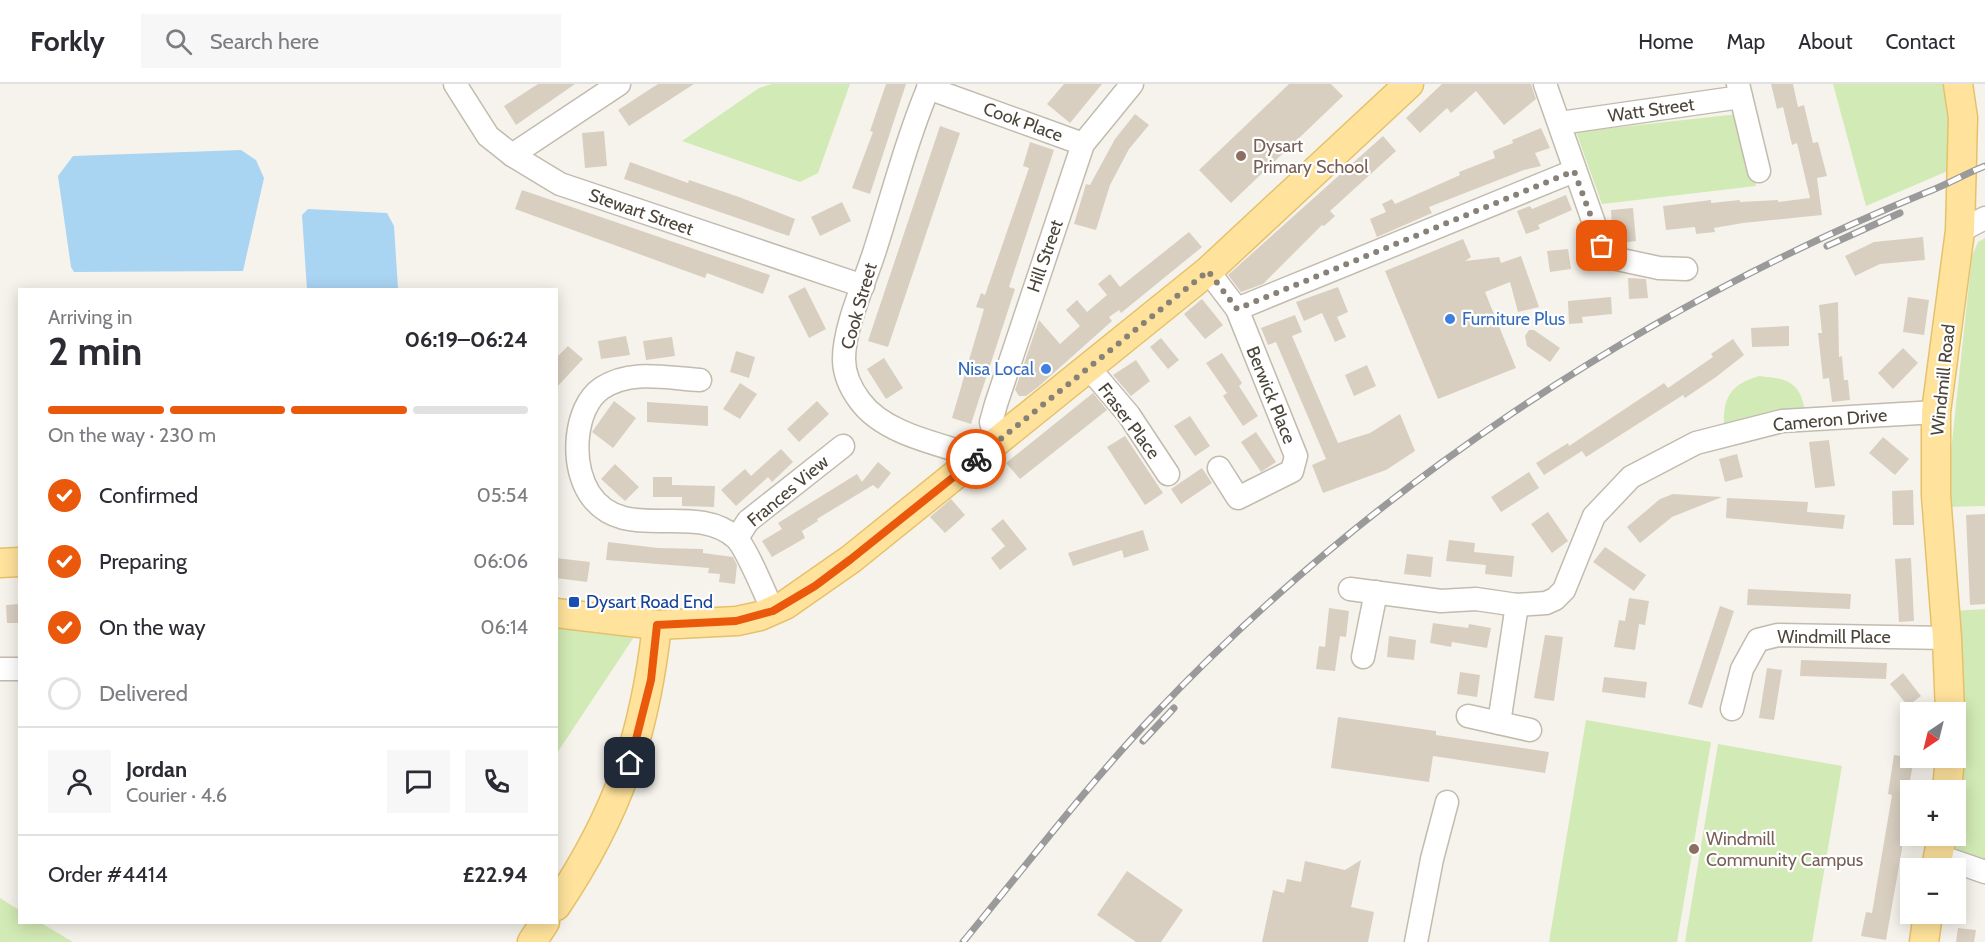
<!DOCTYPE html>
<meta charset="utf-8">
<style>
body{margin:0;font-family:Cabin,sans-serif;background:#f7f7f7;color:#2b2b33;height:100vh;display:flex;flex-direction:column;font-size:22px;white-space:nowrap}
*{box-sizing:border-box;margin:0}
p{font-size:20px;color:#7c7c81}
.icon{flex:none;width:33px;height:33px;fill:none;stroke:currentColor;stroke-width:2;stroke-linecap:round;stroke-linejoin:round}
.map{position:relative;flex:1;overflow:hidden}
.sheet{position:absolute;left:18px;top:204px;width:540px;height:636px;display:flex;flex-direction:column;background:#fff;border-radius:0px;box-shadow:0 3px 15px #0003}
.sheet>*{flex:none}
.needle{width:39px;rotate:215deg}
.tools{position:absolute;left:1900px;top:618px;display:grid;gap:12px}
.tools a{display:grid;place-items:center;width:66px;height:66px;border-radius:0px;background:#fff;box-shadow:0 3px 15px #0003;font-size:30px}
.pin{position:absolute;display:grid;place-items:center;width:51px;height:51px;color:#fff;margin:-26px;border-radius:12px;box-shadow:0 3px 9px #0006}
.courier{position:absolute;display:grid;place-items:center;width:60px;height:60px;margin:-30px;border:4px solid #ea580c;border-radius:50%;background:#fff;color:#222;box-shadow:0 2px 8px #0007}
.summary em{font-style:normal;font-weight:800}
.summary div{display:flex;flex-direction:column-reverse}
.summary{display:flex;align-items:center;justify-content:space-between;height:102px;padding:0 30px}
h1{font-size:39px;font-weight:800;line-height:45px}
.bar{display:grid;grid-template-columns:repeat(4,1fr);gap:9px 6px;align-content:center;height:72px;padding:0 30px}
.bar i{height:8px;border-radius:4px;background:#e1e1e2}
.bar .selected{background:#ea580c}
.bar p{grid-column:span 4}
.line{display:flex;align-items:center;gap:15px;padding:0 30px;border-top:2px solid #e1e1e2}
.line div{flex:1}
.round{display:grid;place-items:center;flex:none;width:63px;height:63px;border-radius:0px;background:#f7f7f7}
ol{padding:0 30px;list-style:none}
li{display:flex;align-items:center;gap:18px;height:66px}
li p{margin-inline-start:auto}
li .icon{padding:6px;border-radius:50%;background:#ea580c;color:#fff;stroke-width:4}
li:last-child{color:#7c7c81}
li i{width:33px;height:33px;border:3px solid #e1e1e2;border-radius:50%}
header{display:flex;align-items:center;gap:36px;box-sizing:border-box;height:84px;padding:0 30px;background:#fff;border-bottom:2px solid #e1e1e2}
header strong{font-size:28px}
nav{display:flex;gap:33px;margin-inline-start:auto;font-size:21px}
.search{width:420px;height:54px;background:#f7f7f7;display:flex;align-items:center;gap:15px;box-sizing:border-box;padding:0 21px;border-radius:0px;color:#7c7c81;font-size:22px}
.map>svg:first-child{display:block}
</style>
<header>
<strong>Forkly</strong>
<div class="search"><svg class="icon" aria-label="search" viewBox="0 0 24 24"><circle cx="10" cy="10" r="6"/><path d="M15 15l6 6"/></svg>Search here</div>
<nav><a>Home</a><a>Map</a><a>About</a><a>Contact</a></nav>
</header>
<div class="map">
<svg width="1985" height="858" viewBox="0 0 1985 858">
<rect width="100%" height="100%" fill="#f6f3ec"/>
<g fill="#d2eab5">
<path d="M772,0H850L818,89L800,98L682,57L759,4Z"/>
<path d="M1833,0H1943L1952,59L1950,86L1866,122Z"/>
<path d="M1738,30L1756,102L1602,120L1576,48Z"/>
<path d="M1985,154V422L1945,423L1972,172L1978,158Z"/>
<path d="M1759,292C1786,295 1799,296 1805,326L1724,343C1723,313 1730,301 1759,292Z"/>
<path d="M1985,525V780C1971,775 1953,770 1953,752H1956L1959,629L1952,527Z"/>
<path d="M557,543L634,553L557,669L556,544Z"/>
<path d="M1586,636L1711,658L1677,858H1549Z"/>
<path d="M1718,660L1842,682L1812,858H1685Z"/>
<path d="M0,814L19,826L20,838L41,839L73,858H0Z"/>
</g>
<g fill="#a9d4f2">
<path d="M241,66L256,76L264,94L243,187L74,188L71,183L58,92L73,72Z"/>
<path d="M308,125L387,129L394,142L398,205H307L302,131Z"/>
</g>
<g fill="#d8cfc1">
<path d="M538,0H575L516,41L504,22Z"/>
<path d="M658,0H694L629,42L618,26Z"/>
<path d="M886,0H906L870,110L852,104L873,48L870,47Z"/>
<path d="M1064,0H1102L1070,39L1047,20Z"/>
<path d="M1289,0H1331L1343,12L1231,119L1199,86Z"/>
<path d="M1442,0H1531L1536,15L1504,41L1476,7L1451,29L1447,24L1420,49L1406,34Z"/>
<path d="M1771,0H1793L1798,23L1804,21L1813,59L1818,58L1827,92L1817,94L1822,131L1743,139L1714,144L1715,148L1696,150L1695,143L1666,146L1663,122L1711,116V119L1740,116V118L1778,116V118L1810,114L1797,59L1792,61L1783,23L1777,25Z"/>
<path d="M1135,30L1149,41L1129,65L1110,101L1096,146L1074,140L1086,100L1090,101L1115,55Z"/>
<path d="M940,42L960,49L888,263L868,257Z"/>
<path d="M1541,44L1550,64L1535,69L1541,82L1524,86L1429,123L1432,129L1377,153L1370,135L1386,128L1382,120L1392,115L1395,120L1460,91L1459,88L1495,74L1493,67L1513,59L1512,56Z"/>
<path d="M604,47L607,82L585,84L582,49Z"/>
<path d="M1383,52L1396,67L1330,127L1335,132L1324,142L1322,141L1263,200L1241,208L1228,191Z"/>
<path d="M1030,58L1054,66L1009,203L1015,205L971,340L952,334L984,225L976,223L981,209L985,211L1029,84L1023,82Z"/>
<path d="M630,78L688,99L689,96L739,113L795,135L789,152L624,95Z"/>
<path d="M522,106L770,191L763,210L707,189L705,194L515,125Z"/>
<path d="M1566,111L1572,126L1538,141L1540,145L1526,150L1517,127L1530,122L1532,125Z"/>
<path d="M842,118L851,137L820,152L811,133Z"/>
<path d="M1633,124L1636,157L1619,159L1617,144L1612,145L1611,126Z"/>
<path d="M1189,148L1202,163L1121,229L1119,226L1109,233L1112,237L1038,303L1026,312H1019L1015,306L1039,236L1060,260L1080,242L1066,226L1077,216L1087,228L1107,211L1098,200L1110,190L1120,203Z"/>
<path d="M1923,153L1925,176L1880,180L1855,192L1845,172L1874,158Z"/>
<path d="M1463,155L1471,173L1465,177L1499,173L1501,179L1521,172L1539,223L1518,228L1510,198L1485,208L1516,284L1438,315L1385,187Z"/>
<path d="M1568,165L1571,185L1550,188L1547,167Z"/>
<path d="M1628,194L1646,195L1648,214L1629,215Z"/>
<path d="M805,203L826,245L809,254L788,212Z"/>
<path d="M1338,203L1348,228L1337,233L1346,253L1335,258L1322,229L1304,237L1296,218Z"/>
<path d="M1611,213L1612,230L1582,233L1583,239L1569,240L1568,217Z"/>
<path d="M1908,213L1929,216L1924,251L1903,248Z"/>
<path d="M1202,215L1223,241L1205,255L1184,230Z"/>
<path d="M1838,218L1839,273L1842,272L1844,296H1848L1850,316L1832,318L1829,294L1823,295L1818,249H1822L1819,221Z"/>
<path d="M1295,231L1302,248L1292,252L1338,359L1370,349L1400,330L1415,367L1386,386L1323,409L1312,381L1326,375L1276,258L1268,261L1261,244Z"/>
<path d="M1789,242V262L1752,263L1751,244Z"/>
<path d="M1529,246H1534L1560,264L1550,278L1527,262L1525,252Z"/>
<path d="M626,252L630,271L601,275L598,257Z"/>
<path d="M672,253L675,272L646,276L643,257Z"/>
<path d="M1161,254L1179,276L1168,285L1150,263Z"/>
<path d="M1733,255L1744,271L1716,293L1685,314L1683,311L1586,373L1582,367L1544,391L1536,379L1568,359L1569,362L1664,299L1668,304L1713,273L1711,270Z"/>
<path d="M568,262L583,275L556,304V274Z"/>
<path d="M1903,264L1918,279L1893,305L1878,289Z"/>
<path d="M736,267L755,273L749,294L730,288Z"/>
<path d="M1222,269L1242,299L1239,302L1258,332L1243,342L1223,312L1227,309L1206,279Z"/>
<path d="M884,274L903,304L886,315L867,285Z"/>
<path d="M1136,276L1150,297L1131,312L1113,291Z"/>
<path d="M1367,281L1376,302L1354,312L1345,291Z"/>
<path d="M740,299L757,310L740,335L723,325Z"/>
<path d="M1093,309L1107,326L1020,395L1006,379Z"/>
<path d="M614,317L636,334L613,364L592,348Z"/>
<path d="M817,317L829,330L799,358L787,345Z"/>
<path d="M647,318L708,322V342L647,338Z"/>
<path d="M1190,332L1210,362L1195,372L1174,342Z"/>
<path d="M1256,348L1276,378L1261,388L1241,358Z"/>
<path d="M1125,352L1163,409L1145,421L1107,363Z"/>
<path d="M1883,353L1909,375L1895,391L1869,369Z"/>
<path d="M1829,356L1835,402L1815,404L1809,358Z"/>
<path d="M781,365L793,378L772,398L768,393L736,422L721,406L745,385L751,392Z"/>
<path d="M1737,370L1743,393L1725,398L1719,375Z"/>
<path d="M878,378L891,389L878,405L873,401L817,435L818,437L802,447L805,454L772,473L762,457L782,445L778,439L857,390L862,398Z"/>
<path d="M615,380L639,403L625,417L601,395Z"/>
<path d="M1202,384L1212,399L1181,420L1171,405Z"/>
<path d="M1529,388L1539,404L1501,428L1491,413Z"/>
<path d="M653,393H672V401L715,402L714,423L682,422V413H653Z"/>
<path d="M1913,406L1914,441H1893L1892,407Z"/>
<path d="M1673,410L1722,413L1672,433L1640,459L1627,443L1660,415Z"/>
<path d="M1727,414L1808,418L1807,428L1845,431L1843,445L1726,434Z"/>
<path d="M951,415L965,431L945,449L930,433Z"/>
<path d="M1548,428L1568,457L1552,469L1531,440Z"/>
<path d="M1985,430V520L1970,521L1966,431Z"/>
<path d="M1003,435L1027,465L1000,486L991,474L1005,462L991,445Z"/>
<path d="M1143,446L1149,466L1124,474L1122,466L1073,482L1068,469Z"/>
<path d="M1449,456L1475,459L1474,468L1514,472L1512,493L1485,490L1486,481L1446,477Z"/>
<path d="M608,458L658,464L703,465V469L733,473L737,481L735,500L719,498L720,490L708,489L709,484L606,476Z"/>
<path d="M1605,463L1646,491L1634,507L1593,478Z"/>
<path d="M1407,470L1433,473L1431,493L1404,490Z"/>
<path d="M556,474L590,478L587,498L556,494Z"/>
<path d="M1911,474L1914,537L1899,538L1895,475Z"/>
<path d="M1748,505L1851,510L1850,525L1747,521Z"/>
<path d="M1629,514L1649,517L1645,541L1639,540L1635,566L1614,563L1619,536L1625,537Z"/>
<path d="M20,520V539H7L6,521Z"/>
<path d="M1720,522L1734,527L1702,624L1688,620Z"/>
<path d="M1329,524L1349,527L1346,553L1340,552L1335,587L1316,585L1319,562L1325,563Z"/>
<path d="M1433,539L1468,544L1469,540L1491,544L1487,564L1452,558L1451,563L1430,559Z"/>
<path d="M1545,551L1563,553L1554,617L1534,614Z"/>
<path d="M1389,552L1416,556L1414,576L1387,573Z"/>
<path d="M1801,576L1887,579L1886,595L1800,592Z"/>
<path d="M1767,584L1782,586L1774,636L1759,634Z"/>
<path d="M1460,588L1480,591L1477,613L1457,610Z"/>
<path d="M1903,589L1921,612L1908,622L1890,600Z"/>
<path d="M1604,593L1647,598L1645,614L1602,608Z"/>
<path d="M1338,633L1436,647V651L1549,668L1545,689L1433,672L1429,698L1331,684Z"/>
<path d="M1894,671L1914,674L1905,725H1909L1886,856L1861,852L1866,828L1872,829L1892,711L1888,710Z"/>
<path d="M1361,776L1351,823L1374,828L1368,858H1262L1273,806L1284,809L1287,795L1301,798L1305,777L1345,786Z"/>
<path d="M1127,787L1183,826L1161,858H1136L1097,831Z"/>
<path d="M1958,844L1976,846L1974,858H1956Z"/>
</g>
<g fill="none" stroke-linecap="round" stroke-linejoin="round">
<defs>
<g id="minor">
<path d="M455,0L488,52L512,71L560,100L863,202"/>
<path d="M930,0C907,54 892,113 874,169C864,200 844,243 844,275C844,290 851,305 860,317C885,351 941,360 978,373"/>
<path d="M1545,0L1602,162L1617,175L1659,184L1686,185"/>
<path d="M1738,0L1759,87"/>
<path d="M928,4L1083,60"/>
<path d="M1560,39L1741,13"/>
<path d="M512,71L619,0"/>
<path d="M1960,147L1985,134"/>
<path d="M1208,187L1237,225L1296,372L1292,387L1238,414L1219,384"/>
<path d="M1237,225L1574,87"/>
<path d="M1089,284L1129,331L1168,390"/>
<path d="M700,296C666,294 631,285 602,304C587,314 580,334 578,352C576,371 579,392 589,409C623,462 694,416 736,454C746,463 766,512 773,527"/>
<path d="M996,359L991,338L996,320L1083,60L1132,0"/>
<path d="M737,454L748,437L843,362"/>
<path d="M1350,505L1441,517L1476,515L1517,521L1546,519L1555,515L1564,506L1594,432L1631,393L1696,359L1782,337L1936,328"/>
<path d="M1363,573L1376,508"/>
<path d="M0,585H19"/>
<path d="M1732,625L1742,585L1758,556L1778,551L1947,554"/>
<path d="M1468,632L1530,646"/>
<path d="M1499,639L1517,521"/>
<path d="M1939,772L1985,788"/>
<path d="M1416,858L1432,775L1447,718"/>
</g>
<g id="major">
<path d="M0,479L20,478"/>
<path d="M556,529L657,541L737,537L760,532L785,521L851,475L1208,187L1409,0"/>
<path d="M1950,628L1947,554L1936,411V328L1960,147L1963,34L1958,0"/>
<path d="M1947,706L1950,674"/>
<path d="M1936,784L1942,752"/>
<path d="M556,822C618,730 645,651 657,541"/>
<path d="M532,858L545,838"/>
<path d="M1924,858L1928,830"/>
</g>
</defs>
<use href="#minor" stroke="#c2bbae" stroke-width="25"/>
<use href="#major" stroke="#e6c16a" stroke-width="31"/>
<use href="#minor" stroke="#fff" stroke-width="22"/>
<use href="#major" stroke="#ffe39c" stroke-width="28"/>
<defs>
<g id="rail">
<path d="M1827,162L1900,129"/>
<path d="M1143,657L1174,624"/>
<path d="M963,858C1025,783 1085,704 1152,633C1365,407 1638,226 1925,109C1946,101 1965,90 1985,82"/>
</g>
</defs>
<use href="#rail" stroke="#9a9a9a" stroke-width="7"/>
<use href="#rail" stroke="#fff" stroke-width="4.5" stroke-dasharray="14" stroke-linecap="butt"/>
</g>
<g fill="none" stroke-linecap="round" stroke-linejoin="round">
<path stroke="#878178" stroke-width="6" stroke-dasharray="0 10.8" d="M976,375L1208,187L1237,225L1574,87L1602,162"/>
<path stroke="#ea580c" stroke-width="8" d="M630,679L651,596L657,541L736,537L773,527L815,502L851,475L976,375"/>
</g>
<g fill="#8d6e63" stroke="#fff" stroke-width="2">
<circle cx="1241" cy="72" r="6"/>
<circle cx="1694" cy="765" r="6"/>
</g>
<g fill="#3f7fe0" stroke="#fff" stroke-width="2">
<circle cx="1450" cy="235" r="6"/>
<circle cx="1046" cy="285" r="6"/>
</g>
<rect fill="#1a4fb4" stroke="#fff" stroke-width="2" x="568" y="512" width="12" height="12" rx="3"/>
<g text-anchor="middle" stroke-width="4.5" stroke-linejoin="round" paint-order="stroke">
<g font-size="18" fill="#4b4439" stroke="#fff">
<text transform="translate(1651 26) rotate(-8)" y="6">Watt Street</text>
<text transform="translate(1023 38) rotate(20)" y="6">Cook Place</text>
<text transform="translate(641 128) rotate(19)" y="6">Stewart Street</text>
<text transform="translate(1045 172) rotate(-71)" y="6">Hill Street</text>
<text transform="translate(859 222) rotate(-74)" y="6">Cook Street</text>
<text transform="translate(1943 296) rotate(-84)" y="6">Windmill Road</text>
<text transform="translate(1271 311) rotate(68)" y="6">Berwick Place</text>
<text transform="translate(1830 336) rotate(-5)" y="6">Cameron Drive</text>
<text transform="translate(1129 337) rotate(53)" y="6">Fraser Place</text>
<text transform="translate(788 407) rotate(-40)" y="6">Frances View</text>
<text x="1834" y="559">Windmill Place</text>
</g>
<g font-size="18" fill="#785e54" stroke="#fff" text-anchor="start">
<text x="1253" y="68">Dysart<tspan x="1253" dy="21">Primary School</tspan></text>
<text x="1706" y="761">Windmill<tspan x="1706" dy="21">Community Campus</tspan></text>
</g>
<g font-size="18" fill="#366cbe" stroke="#fff" text-anchor="start">
<text x="1462" y="241">Furniture Plus</text>
<text x="1034" y="291" text-anchor="end">Nisa Local</text>
</g>
<g font-size="18" fill="#164399" stroke="#fff" text-anchor="start">
<text x="586" y="524">Dysart Road End</text>
</g>
</g>
</svg>
<div class="tools">
<a><svg class="needle" viewBox="-14 -14 28 28"><path d="M0-13l5 13h-10z" fill="#e53935"/><path d="M0 13l5-13h-10z" fill="#7c7c81"/></svg></a>
<a>+</a>
<a>−</a>
</div>
<div class="pin" style="left:1602px;top:162px;background:#ea580c"><svg class="icon" aria-label="bag" viewBox="0 0 24 24"><path d="M5 8h14l-1 12H6zM9 8a3 3 0 0 1 6 0"/></svg></div>
<div class="pin" style="left:630px;top:679px;background:#1f2937"><svg class="icon" aria-label="home" viewBox="0 0 24 24"><path d="M3 11l9-7 9 7M6 9v11h12V9"/></svg></div>
<div class="courier" style="left:976px;top:375px"><svg class="icon" aria-label="bike" viewBox="0 0 24 24"><circle cx="6" cy="16" r="4"/><circle cx="18" cy="16" r="4"/><path d="M6 16l4-8h5l3 8M10 8l3 8H6M13 5h3"/></svg></div>
<section class="sheet">
<div class="summary"><div><h1>2 min</h1><p>Arriving in</p></div><em>06:19–06:24</em></div>
<div class="bar"><i class="selected"></i><i class="selected"></i><i class="selected"></i><i></i><p>On the way · 230 m</p></div>
<ol>
<li><svg class="icon" aria-label="check" viewBox="0 0 24 24"><path d="M5 12l5 5 9-10"/></svg>Confirmed<p>05:54</p></li>
<li><svg class="icon" aria-label="check" viewBox="0 0 24 24"><path d="M5 12l5 5 9-10"/></svg>Preparing<p>06:06</p></li>
<li><svg class="icon" aria-label="check" viewBox="0 0 24 24"><path d="M5 12l5 5 9-10"/></svg>On the way<p>06:14</p></li>
<li><i></i>Delivered</li>
</ol>
<div class="line" style="height:108px"><a class="round"><svg class="icon" aria-label="person" viewBox="0 0 24 24"><circle cx="12" cy="8" r="4"/><path d="M4 21q1-7 8-7t8 7"/></svg></a><div><b>Jordan</b><p>Courier · 4.6</p></div><a class="round"><svg class="icon" aria-label="chat" viewBox="0 0 24 24"><path d="M4 5h16v11H9l-5 4z"/></svg></a><a class="round"><svg class="icon" aria-label="phone" viewBox="0 0 24 24"><path d="M5 4h4l2 5-3 2q2 4 5 5l2-3 5 2v4C11 20 4 13 5 4z"/></svg></a></div>
<div class="line" style="height:78px"><div>Order #4414</div><b>£22.94</b></div>
</section>
</div>
